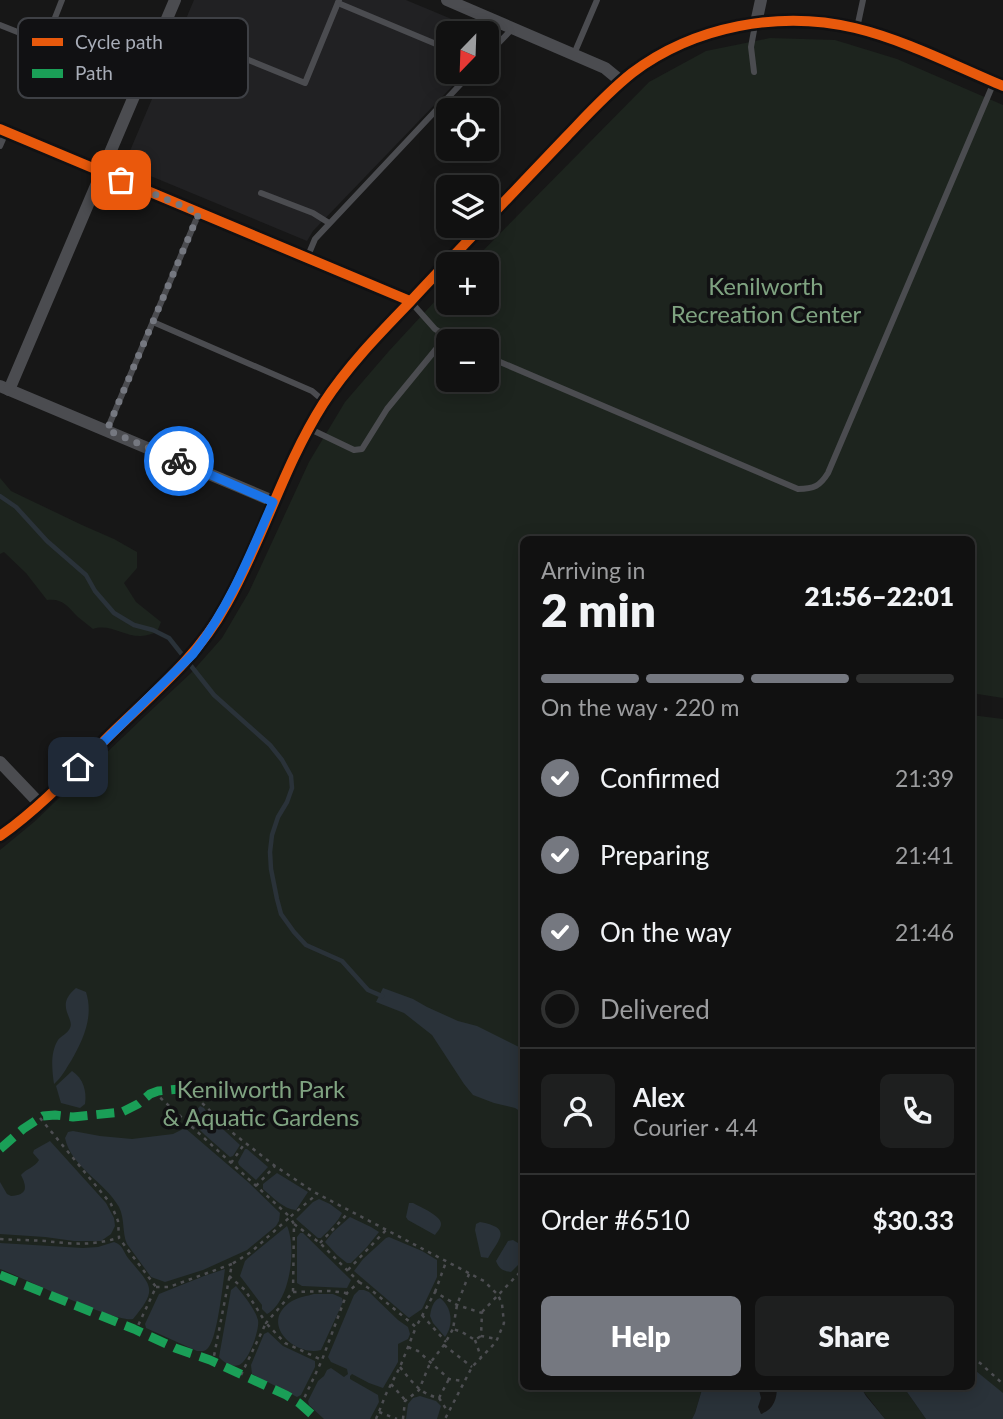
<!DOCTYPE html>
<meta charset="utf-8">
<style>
body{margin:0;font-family:Lato,sans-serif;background:#1e1f1f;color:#f1f3f6;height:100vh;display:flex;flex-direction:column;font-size:26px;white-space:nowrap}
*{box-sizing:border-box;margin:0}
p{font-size:23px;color:#9c9d9f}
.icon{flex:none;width:38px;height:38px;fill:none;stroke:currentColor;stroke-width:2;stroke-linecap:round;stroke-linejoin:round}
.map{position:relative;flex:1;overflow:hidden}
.sheet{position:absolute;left:520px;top:536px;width:455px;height:854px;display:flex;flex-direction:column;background:#111;border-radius:10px;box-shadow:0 4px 18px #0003,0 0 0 2px #303131}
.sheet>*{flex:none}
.needle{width:46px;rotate:203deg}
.buttons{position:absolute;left:436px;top:21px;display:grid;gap:14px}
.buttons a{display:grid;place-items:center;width:63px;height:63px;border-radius:10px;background:#111;box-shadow:0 4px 18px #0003,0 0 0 2px #303131;font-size:35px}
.pin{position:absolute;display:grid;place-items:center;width:60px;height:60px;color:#fff;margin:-30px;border-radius:14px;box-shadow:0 4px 10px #0006}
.courier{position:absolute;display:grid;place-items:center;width:70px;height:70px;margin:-35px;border:5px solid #1a73e8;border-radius:50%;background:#fff;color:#222;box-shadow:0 2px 9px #0007}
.head em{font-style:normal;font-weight:800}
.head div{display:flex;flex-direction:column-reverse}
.head{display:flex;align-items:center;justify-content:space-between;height:119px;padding:0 21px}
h1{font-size:46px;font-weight:800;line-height:52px}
.bar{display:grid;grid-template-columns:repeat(4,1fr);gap:10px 7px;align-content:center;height:84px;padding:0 21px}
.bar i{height:9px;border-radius:5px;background:#303131}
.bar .current{background:#757880}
.bar p{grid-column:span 4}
.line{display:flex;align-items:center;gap:18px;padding:0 21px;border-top:2px solid #303131}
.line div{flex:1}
.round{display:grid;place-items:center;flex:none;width:74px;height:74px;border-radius:10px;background:#1e1f1f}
ol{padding:0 21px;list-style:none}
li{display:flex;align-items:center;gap:21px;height:77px}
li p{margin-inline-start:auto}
li .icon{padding:7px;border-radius:50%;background:#757880;color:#fff;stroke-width:4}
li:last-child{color:#9c9d9f}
li i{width:38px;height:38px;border:4px solid #303131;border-radius:50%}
.action{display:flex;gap:14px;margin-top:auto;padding:14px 21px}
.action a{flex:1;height:80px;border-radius:10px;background:#757880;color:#fff;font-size:28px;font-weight:800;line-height:80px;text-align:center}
.action a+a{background:#1e1f1f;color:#f1f3f6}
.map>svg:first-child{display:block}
</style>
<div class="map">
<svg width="1003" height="1419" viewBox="0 0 1003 1419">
<rect width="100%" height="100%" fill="#171717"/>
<path fill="#212123" d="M194,0H406L485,33H448V72H466L313,231L307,241L124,165Z"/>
<g fill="#1d241e" fill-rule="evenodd">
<path d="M770,38L835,40L897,59L1003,105V698L971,693V539H523V1386H703L695,1413L692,1419H0V850L34,822L145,716L191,673L222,638L249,592L309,462L345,402L389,351L448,287V303H486V264H470L649,82L706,51ZM448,341H486V380H448Z"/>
<path d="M0,478L11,491L82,525L114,539L137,552V568L124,583L136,602L161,622L157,632C152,634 145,636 140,636C123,636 109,623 93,629C88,625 83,621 78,617C68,607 63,598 47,600L26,573L4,552L0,554Z"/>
<path d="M971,715L1003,719V1410L971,1386Z"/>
<path d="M898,1386L907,1392L926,1419H885L860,1387Z"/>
</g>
<g fill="#2a3239">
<path d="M76,988L86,992C94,1017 83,1040 71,1061C65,1070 62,1077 54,1084C52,1069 50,1053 58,1040C61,1036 68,1033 70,1028C75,1018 54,1006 76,988Z"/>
<path d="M383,988L413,999L427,1007L458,1021L477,1026L523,1049V1113L515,1108L494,1103L473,1095L464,1084L432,1035L404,1013L376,1002Z"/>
<path d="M72,1071C83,1078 87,1091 85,1104L80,1108L61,1103L56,1086Z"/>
<path d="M200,1106L204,1108L212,1119L240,1145L233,1156L230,1157L205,1135L190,1120L192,1116Z"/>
<path d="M185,1128L248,1182L280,1213L279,1221L276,1226L247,1250L203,1270L165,1282L151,1277L127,1244C122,1233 125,1219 119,1207C105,1182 71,1167 65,1138L68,1132L73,1131L100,1136L132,1139L173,1134Z"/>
<path d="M50,1141L106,1203L114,1218L115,1226L111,1234L101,1241H74L45,1237L0,1234V1182L7,1194L11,1196C28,1195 27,1187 21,1175C26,1169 35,1167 39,1160L33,1153L34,1150Z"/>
<path d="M245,1149H247L268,1167L256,1180L239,1165L238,1162Z"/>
<path d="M277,1173L308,1192L296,1210C283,1209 273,1197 263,1189V1184Z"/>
<path d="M319,1199L330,1204L342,1213C338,1222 328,1231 321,1238H318L296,1219L313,1202Z"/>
<path d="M409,1203H413C420,1207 442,1216 441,1224C441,1228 437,1232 435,1235L408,1220L406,1217Z"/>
<path d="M350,1217L371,1227L379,1232L366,1248L351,1263H347L337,1255L325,1242L333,1232Z"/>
<path d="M480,1222C513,1228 499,1239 488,1258L481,1257L475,1230L476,1224Z"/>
<path d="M287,1226C297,1248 290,1302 267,1314L262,1309V1305L240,1276L245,1261L248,1258Z"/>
<path d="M300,1233H303L349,1278L351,1280L347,1288L302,1286L297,1283V1237Z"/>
<path d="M389,1237L422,1251L437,1260V1277L422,1309L409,1318L354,1271L363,1259L386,1238Z"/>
<path d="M513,1240L523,1246V1260L511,1272C503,1271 499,1269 496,1261L508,1241Z"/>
<path d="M114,1242C123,1245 123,1251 128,1258C151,1286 159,1288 133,1319C115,1323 24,1278 0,1269V1243L83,1248L98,1247Z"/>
<path d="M225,1269C223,1284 217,1339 208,1348C205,1352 202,1351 197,1351L146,1328L145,1324L159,1294L204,1276Z"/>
<path d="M236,1286C244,1296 254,1307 258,1320C260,1329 249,1361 239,1365C232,1368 223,1362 219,1357L231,1290Z"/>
<path d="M359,1290H364L369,1292L398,1320L408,1327L410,1334L408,1339L398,1344V1362L383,1388L369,1383L352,1374L350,1376V1379L378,1395L379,1402L370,1419H324L309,1405L308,1401L318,1381L324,1376L327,1370L331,1368L344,1377L348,1374L347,1369L331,1362L328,1357L354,1295Z"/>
<path d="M314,1294H333L342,1298L343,1302L321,1350C294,1357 258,1322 292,1301C299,1297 307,1296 314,1294Z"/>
<path d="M440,1298C452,1307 454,1325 445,1337L433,1323L430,1316C431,1309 433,1300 440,1298Z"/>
<path d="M268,1332L283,1346L315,1361V1367L301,1395L297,1397L252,1374L251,1365L264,1334Z"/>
<path d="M971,1367L1003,1393V1419H926L907,1392L898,1386H971Z"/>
<path d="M703,1386H758L761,1398L758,1407L761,1414C774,1409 777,1399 777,1386H860L866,1396L885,1419H692L695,1413Z"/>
<path d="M420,1396L436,1401L441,1406L437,1419H406L408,1404L413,1398Z"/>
</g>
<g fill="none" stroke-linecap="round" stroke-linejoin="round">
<path stroke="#2a3239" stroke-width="4.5" d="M0,496L16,507L47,541L86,575L95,591L114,613L134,625L153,630L169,638L214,695L270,745L282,760L291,776L292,788L287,802L278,817L272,835L270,852L271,869L277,899L281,914L294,932L306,945L342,961L368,990L382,996"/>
<g stroke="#4d4e52" stroke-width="2.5" stroke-dasharray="3.5 5" stroke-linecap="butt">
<path d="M181,1089L199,1100L234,1134L275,1166L314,1192L484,1281L498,1295L502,1304L504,1323L496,1342L472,1367L445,1419"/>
<path d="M154,1092L290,1217L251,1252L232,1264"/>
<path d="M40,1118L111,1204L118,1221L119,1238L156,1287L136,1330"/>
<path d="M231,1163L245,1143"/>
<path d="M256,1186L275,1166"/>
<path d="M0,1239C15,1240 30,1240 45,1241C73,1244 91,1246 118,1238"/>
<path d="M320,1243L349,1212"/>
<path d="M348,1270L386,1230"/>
<path d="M469,1274L457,1305L453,1329L462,1332L475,1340L481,1336"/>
<path d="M229,1276L245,1290L266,1323L293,1292L294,1224L290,1217L317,1194"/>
<path d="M359,1282L370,1289L416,1327L435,1292L457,1305L482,1313L481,1336L497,1339"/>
<path d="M156,1287H169L232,1264L213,1361"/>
<path d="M293,1292L330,1291L346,1293"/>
<path d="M435,1292L446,1262"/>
<path d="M482,1312L523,1269"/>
<path d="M422,1315L446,1342"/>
<path d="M475,1340L481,1357"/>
<path d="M444,1345L472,1367"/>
<path d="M408,1347L418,1351L449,1379L463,1381"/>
<path d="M971,1359L980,1363L1003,1384"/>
<path d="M400,1367C412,1382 420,1394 439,1398L449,1379"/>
<path d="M241,1375L266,1323L285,1343L322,1360L347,1293L359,1282L320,1243L294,1224"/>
<path d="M391,1384L405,1400"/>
<path d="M439,1398L448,1412"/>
<path d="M301,1405L322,1360"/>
<path d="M379,1412L397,1419"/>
<path d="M376,1419L386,1394L400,1367L416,1327"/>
<path d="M403,1419L405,1401L419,1390L430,1363L444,1345L453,1329"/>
</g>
<g stroke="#4b4c50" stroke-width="6">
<path d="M338,3L448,49"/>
<path d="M0,25L141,81"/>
<path d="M857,28L863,0"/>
<path d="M45,43L62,0"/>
<path d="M574,54L597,0"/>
<path d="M486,56L512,29"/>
<path d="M246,59L305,83L339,0"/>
<path d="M754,72L751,47L755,25"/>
<path d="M0,146L6,132"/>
<path d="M261,193L313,213L329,223"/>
<path d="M307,258L315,239L472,72"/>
<path d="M410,301L435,329L454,341"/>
<path d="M153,322L312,391L325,402"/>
<path d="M486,356L798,489C814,489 820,486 828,473L994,82"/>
<path d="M308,428L354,450L362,449L387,409L446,337"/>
<path d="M107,430L199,213"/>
</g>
<g stroke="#4b4c50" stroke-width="12">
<path d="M447,0L605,68L622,82"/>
<path d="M756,23L761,0"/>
<path d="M0,129L410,301"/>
<path d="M486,221C513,193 540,164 567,136C588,114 608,92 632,73C694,26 780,10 855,28C905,40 955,66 1003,86"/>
<path d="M0,386L273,501"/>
<path d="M9,390L175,0"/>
<path d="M0,762L40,804"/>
<path d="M0,836C41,807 75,770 110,735C151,695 198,657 226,605C263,540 283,467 323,404C347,367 378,335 409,303C433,277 458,251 482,226"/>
</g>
<g stroke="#1a9f57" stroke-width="9" stroke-dasharray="18 9" stroke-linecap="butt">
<path d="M0,1149L23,1129L43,1116L55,1115L73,1117L122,1112L138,1104L150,1094L158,1091L181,1089"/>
<path d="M0,1275L134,1329L175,1348L210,1360L286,1395L299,1403L317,1419"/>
</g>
<defs>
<g id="cycleway">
<path d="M0,129L410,301"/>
<path d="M486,221C513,193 540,164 567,136C588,114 608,92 632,73C694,26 780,10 855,28C905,40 955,66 1003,86"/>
<path d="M0,836C41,807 75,770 110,735C151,695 198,657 226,605C263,540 283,467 323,404C347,367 378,335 409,303C433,277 458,251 482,226"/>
</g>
</defs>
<use href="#cycleway" stroke="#111113" stroke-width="15"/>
<use href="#cycleway" stroke="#e8590c" stroke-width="10"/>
</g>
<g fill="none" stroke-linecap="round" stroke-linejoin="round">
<path stroke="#757880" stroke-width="7" stroke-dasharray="0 12.6" d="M121,180L199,213L107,430L179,461"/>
<path stroke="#1a73e8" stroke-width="9" d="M78,767L193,654C229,608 250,555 273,502L179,461"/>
</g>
<g text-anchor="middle" stroke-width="7" stroke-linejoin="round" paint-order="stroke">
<g font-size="24" fill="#7fa381" stroke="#111113">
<text x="766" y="295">Kenilworth<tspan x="766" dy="28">Recreation Center</tspan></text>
<text x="261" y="1098">Kenilworth Park<tspan x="261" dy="28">&amp; Aquatic Gardens</tspan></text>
</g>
</g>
<rect x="18" y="18" width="230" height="80" rx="10" fill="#111113" stroke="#3e4045" stroke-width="2"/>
<rect x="32" y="38" width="31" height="8" fill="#e8590c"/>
<rect x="32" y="69" width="31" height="9" fill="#1a9f57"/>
<g font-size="19" fill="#a8adb8">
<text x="75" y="49">Cycle path</text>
<text x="75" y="80">Path</text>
</g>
</svg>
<div class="buttons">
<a><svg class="needle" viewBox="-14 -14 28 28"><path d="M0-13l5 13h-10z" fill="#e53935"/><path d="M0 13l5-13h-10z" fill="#9c9d9f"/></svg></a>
<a><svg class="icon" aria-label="locate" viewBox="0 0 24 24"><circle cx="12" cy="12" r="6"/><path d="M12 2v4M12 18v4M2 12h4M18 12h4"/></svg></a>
<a><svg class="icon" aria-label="layers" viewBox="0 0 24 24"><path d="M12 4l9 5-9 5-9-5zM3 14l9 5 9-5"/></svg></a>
<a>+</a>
<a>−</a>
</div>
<div class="pin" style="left:121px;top:180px;background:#ea580c"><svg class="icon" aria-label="bag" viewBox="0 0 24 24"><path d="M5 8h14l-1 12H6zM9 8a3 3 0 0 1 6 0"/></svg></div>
<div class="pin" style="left:78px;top:767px;background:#1f2937"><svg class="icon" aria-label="home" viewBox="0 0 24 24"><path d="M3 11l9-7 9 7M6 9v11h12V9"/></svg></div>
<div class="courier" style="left:179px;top:461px"><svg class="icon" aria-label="bike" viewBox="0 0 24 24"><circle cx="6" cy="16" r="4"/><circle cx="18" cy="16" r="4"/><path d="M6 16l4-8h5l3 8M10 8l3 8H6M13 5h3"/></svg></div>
<section class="sheet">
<div class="head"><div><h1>2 min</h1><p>Arriving in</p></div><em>21:56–22:01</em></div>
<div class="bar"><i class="current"></i><i class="current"></i><i class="current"></i><i></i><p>On the way · 220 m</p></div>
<ol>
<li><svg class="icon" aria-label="check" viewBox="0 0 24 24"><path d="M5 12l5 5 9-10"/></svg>Confirmed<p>21:39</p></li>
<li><svg class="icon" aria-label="check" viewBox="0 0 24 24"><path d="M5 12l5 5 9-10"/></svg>Preparing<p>21:41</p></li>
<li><svg class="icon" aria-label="check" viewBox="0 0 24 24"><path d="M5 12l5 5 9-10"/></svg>On the way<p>21:46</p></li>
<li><i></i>Delivered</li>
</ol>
<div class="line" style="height:126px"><a class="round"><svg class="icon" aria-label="person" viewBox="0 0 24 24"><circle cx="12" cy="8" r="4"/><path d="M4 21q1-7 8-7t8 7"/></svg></a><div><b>Alex</b><p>Courier · 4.4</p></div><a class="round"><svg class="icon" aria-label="phone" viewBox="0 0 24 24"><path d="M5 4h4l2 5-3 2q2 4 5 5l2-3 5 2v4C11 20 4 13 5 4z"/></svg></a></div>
<div class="line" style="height:91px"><div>Order #6510</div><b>$30.33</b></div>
<div class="action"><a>Help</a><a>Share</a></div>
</section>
</div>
